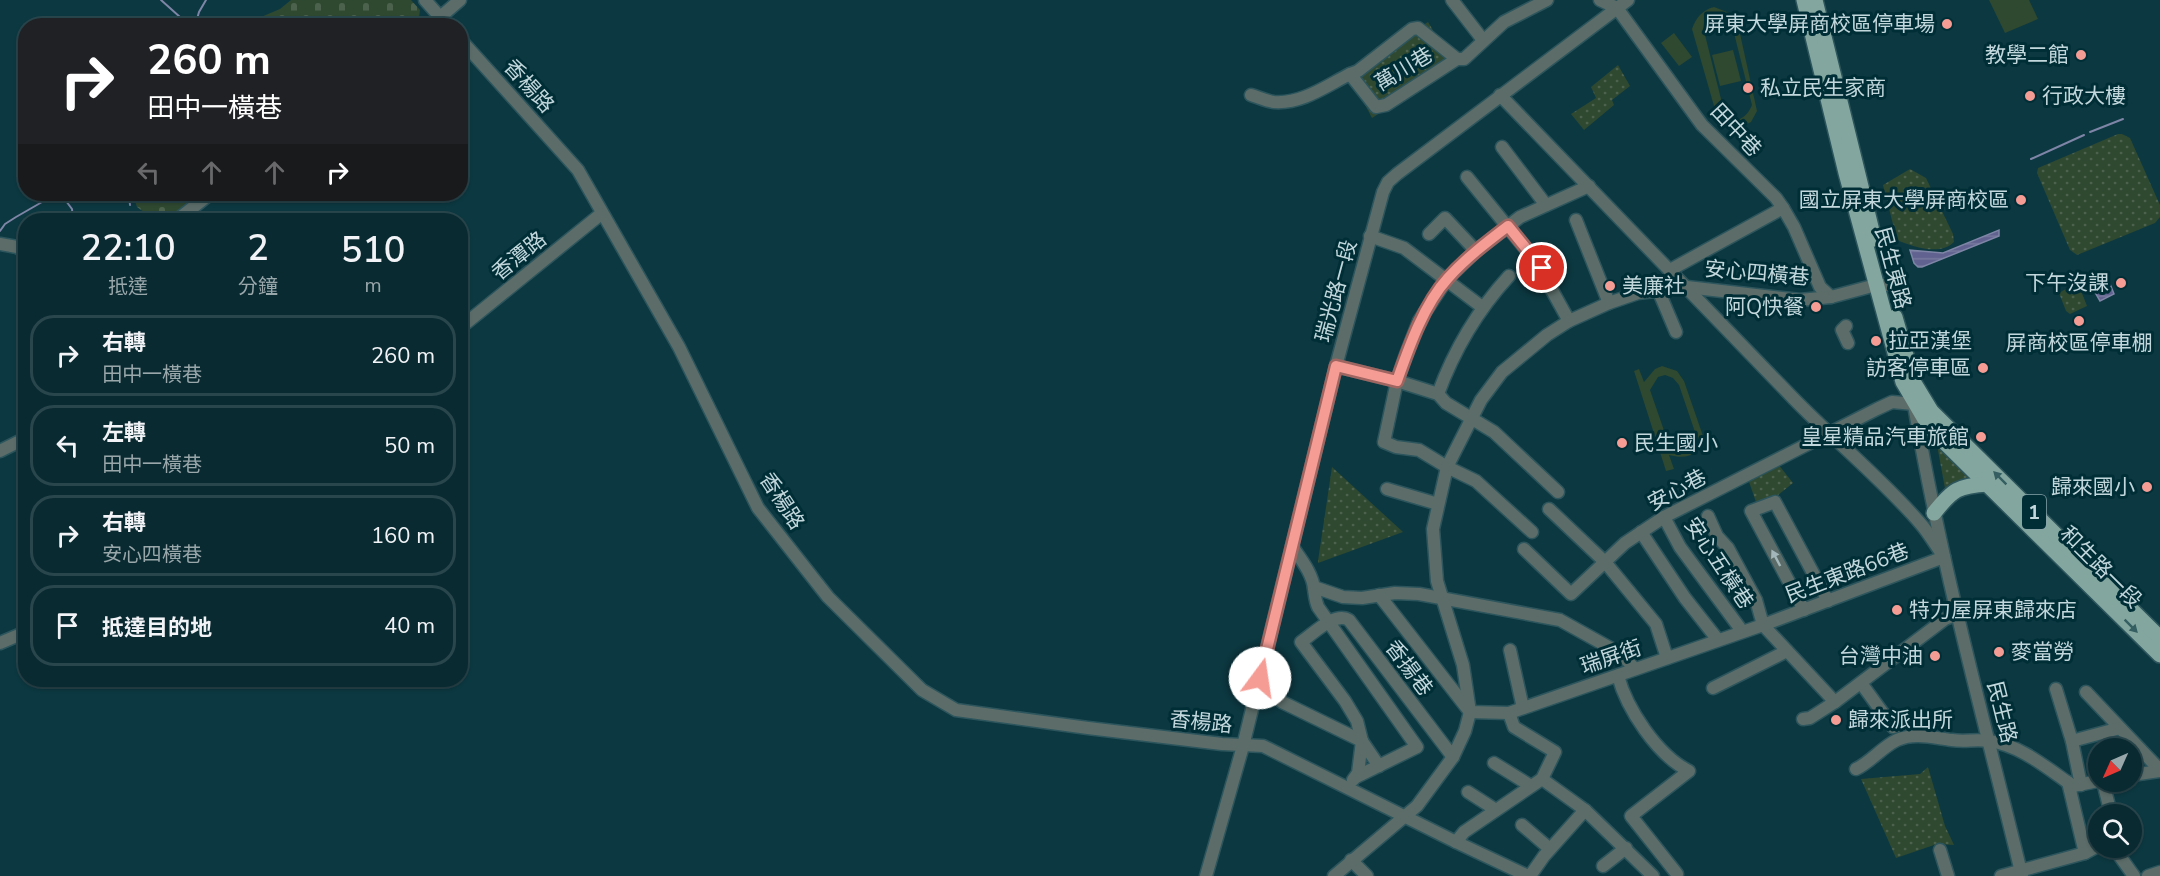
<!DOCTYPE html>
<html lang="zh-TW">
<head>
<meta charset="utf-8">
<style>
  :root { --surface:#092a31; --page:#17363d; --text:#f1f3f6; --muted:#99a7ab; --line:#29464d }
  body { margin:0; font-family:"Nunito Sans","Noto Sans TC",sans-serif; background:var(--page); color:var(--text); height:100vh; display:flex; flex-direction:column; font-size:22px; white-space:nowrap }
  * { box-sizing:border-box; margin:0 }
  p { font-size:20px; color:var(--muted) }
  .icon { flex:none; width:33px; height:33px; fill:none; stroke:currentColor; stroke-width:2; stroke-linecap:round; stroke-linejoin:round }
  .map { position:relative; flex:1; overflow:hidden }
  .details { position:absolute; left:18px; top:213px; width:450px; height:474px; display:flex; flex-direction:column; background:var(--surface); border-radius:24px; box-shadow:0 2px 4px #0004,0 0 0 2px var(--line) }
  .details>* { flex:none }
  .hud { position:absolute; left:18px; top:18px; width:450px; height:183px; border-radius:24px; box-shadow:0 2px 4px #0004,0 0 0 2px var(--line); background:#202124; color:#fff; overflow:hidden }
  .needle { width:39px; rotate:225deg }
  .buttons { position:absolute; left:2088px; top:738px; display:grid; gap:12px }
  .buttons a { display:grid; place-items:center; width:54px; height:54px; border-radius:50%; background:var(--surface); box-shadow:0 2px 4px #0004,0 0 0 2px var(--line); font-size:30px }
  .pin { position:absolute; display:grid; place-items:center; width:51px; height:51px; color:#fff; margin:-26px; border:3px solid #fff; border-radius:50%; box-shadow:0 2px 6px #0007 }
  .me { position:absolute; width:66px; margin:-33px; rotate:14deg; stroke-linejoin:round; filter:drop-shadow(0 0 4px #0008) }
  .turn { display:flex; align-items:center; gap:21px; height:126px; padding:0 30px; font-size:27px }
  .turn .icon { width:78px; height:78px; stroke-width:2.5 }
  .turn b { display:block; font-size:42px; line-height:51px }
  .lanes { display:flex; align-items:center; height:57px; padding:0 30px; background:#0003; justify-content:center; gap:30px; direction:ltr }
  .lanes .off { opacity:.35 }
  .eta { display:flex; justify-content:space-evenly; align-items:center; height:102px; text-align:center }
  .eta b { font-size:36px; font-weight:600; line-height:42px }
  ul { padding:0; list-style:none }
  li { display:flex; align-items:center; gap:18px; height:81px; margin:0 12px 9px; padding:0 18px; border:3px solid var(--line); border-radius:24px }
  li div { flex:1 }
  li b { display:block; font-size:22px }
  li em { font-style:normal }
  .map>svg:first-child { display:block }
  .grass { fill:url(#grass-dots) }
  .cemetery { fill:url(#cemetery-stones) }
  .pitch { fill:#2f4830; fill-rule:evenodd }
  .water { fill:url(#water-rules); stroke:#7e85a6; stroke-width:1.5 }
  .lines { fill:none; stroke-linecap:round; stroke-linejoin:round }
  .stream { stroke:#7e85a6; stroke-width:2 }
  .minor-casing { stroke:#2d555d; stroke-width:15 }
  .major-casing { stroke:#2d555d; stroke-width:18 }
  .minor { stroke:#5c6d69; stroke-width:12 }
  .major { stroke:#83a79f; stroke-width:15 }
  .oneway { fill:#345e61 }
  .oneway2 { fill:#a3b7ba }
  .route-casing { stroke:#9f6561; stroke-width:15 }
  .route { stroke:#f59c95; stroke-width:10 }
  .poi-dot { fill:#f59c95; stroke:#002e37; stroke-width:2 }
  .labels { text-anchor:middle; stroke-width:6; stroke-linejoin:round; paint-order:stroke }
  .shield { fill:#002e37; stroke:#88a4aa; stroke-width:1.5 }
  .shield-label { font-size:20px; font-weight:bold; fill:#c2d7dc }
  .poi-label { font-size:21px; fill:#c2d7dc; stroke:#002e37; text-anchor:end }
  .street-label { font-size:21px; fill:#c2d7dc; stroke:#002e37 }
</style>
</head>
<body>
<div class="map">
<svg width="2160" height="876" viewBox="0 0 2160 876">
  <defs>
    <pattern id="grass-dots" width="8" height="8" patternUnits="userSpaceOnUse" patternTransform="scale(1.5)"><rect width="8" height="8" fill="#2f4830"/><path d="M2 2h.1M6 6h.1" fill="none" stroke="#4c624d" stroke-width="1.8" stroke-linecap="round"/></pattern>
    <pattern id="cemetery-stones" width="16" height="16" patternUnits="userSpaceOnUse" patternTransform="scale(1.5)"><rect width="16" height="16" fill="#2f4830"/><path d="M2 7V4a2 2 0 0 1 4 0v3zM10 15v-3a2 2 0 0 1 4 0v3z" fill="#4c624d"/></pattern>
    <pattern id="water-rules" width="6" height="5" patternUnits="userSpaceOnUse" patternTransform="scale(1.5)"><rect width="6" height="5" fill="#61628f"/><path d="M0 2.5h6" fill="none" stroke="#76789e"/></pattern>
  </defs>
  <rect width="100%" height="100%" fill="#0c3841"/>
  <g class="grass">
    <polygon points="1428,22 1454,65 1372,118 1348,72"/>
    <polygon points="1618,65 1630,86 1612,100 1614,105 1584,130 1571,114 1596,98 1591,87"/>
    <polygon points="2118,134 2122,134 2130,138 2160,205 2160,217 2155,223 2077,255 2070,250 2037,173 2038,168"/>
    <path d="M1910,169l16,9 27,56 1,8c-14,14 -41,5 -57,-2l-14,-55z"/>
    <polygon points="2074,284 2079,286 2087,306 2070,314 2066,311 2059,293"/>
    <polygon points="1937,445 1971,478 1958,482 1946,494"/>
    <polygon points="1778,464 1793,483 1773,499 1753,506 1756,502 1748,479"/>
    <polygon points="1332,467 1403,532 1318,563 1318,561"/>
    <polygon points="1928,767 1945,826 1954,845 1937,844 1896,858 1861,779 1920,774"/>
  </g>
  <g class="cemetery">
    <polygon points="291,0 411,0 420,10 418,25 242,25 280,9"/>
    <polygon points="133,194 202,194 167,220 155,220 137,207"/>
  </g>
  <g class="pitch">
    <polygon points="1989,0 2029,0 2038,19 2005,33"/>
    <path d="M1714,7l18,7 5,6 20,91 -6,11 -16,8 -8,-3 -9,-7 -26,-91c4,-11 10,-19 22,-22zM1710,18l13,2 10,9 19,76c-4,9 -8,13 -17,16l-10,-6 -21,-84v-6z"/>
    <polygon points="1674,33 1692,57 1679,66 1661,43"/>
    <polygon points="1733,50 1741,81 1720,86 1712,55"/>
    <path d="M1662,366l15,5 7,10 19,55c-4,19 -15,24 -34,19l5,14 -8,2 -32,-100 5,-2 5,13 11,-13zM1665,375l8,3 6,7 16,47 -4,11 -10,6 -13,-7 -18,-52 8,-13z"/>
  </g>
  <g class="water">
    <polygon points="1999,230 1999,236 1922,267 1918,267 1914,263 1910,250 1943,253"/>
    <polygon points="2103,272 2106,274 2114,294 2100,301 2089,282 2091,277"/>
  </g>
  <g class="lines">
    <g class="stream">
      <polyline points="161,0 190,26"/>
      <polyline points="195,26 199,12 206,0"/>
      <polyline points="2090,132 2123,119"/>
      <polyline points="2031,159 2084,135"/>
      <polyline points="127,194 129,196 130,205"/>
      <polyline points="131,218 131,220"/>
      <polyline points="0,231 5,224 16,217 49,198 66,201 72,209 73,220"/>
    </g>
    <g class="minor-casing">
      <g id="minor">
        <polyline points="425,0 448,26"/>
        <polyline points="1452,0 1483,40"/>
        <polyline points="1600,0 1617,8 1702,125 1776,198 1783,208 1794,227 1820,287 1831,297"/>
        <polyline points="430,26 460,0"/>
        <polyline points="460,39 578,170 679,347 758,508 828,597 922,690 956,710 1088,728 1222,744 1263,746 1456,842 1528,876"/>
        <polyline points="1457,59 1418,28 1412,29 1358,71 1350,74 1376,107 1386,105 1457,59 1464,59 1504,22 1547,0"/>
        <path d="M1251,95c7,2 15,6 23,7 28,2 52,-16 76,-28"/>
        <path d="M1500,95l294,304c41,42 87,79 126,124 9,10 16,23 24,34"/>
        <polyline points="1502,147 1546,205"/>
        <polyline points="1467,177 1542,269 1548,283 1569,321"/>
        <polyline points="177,220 210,194"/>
        <polyline points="1576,220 1609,303"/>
        <polyline points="1429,234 1445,218 1476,251"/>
        <polyline points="1370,236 1404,248 1482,307"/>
        <polyline points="0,244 17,247 26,253"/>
        <polyline points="1670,270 1783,208"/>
        <polyline points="1659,292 1676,332"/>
        <polyline points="1846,326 1842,330 1848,343"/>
        <polyline points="460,328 601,214"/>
        <polyline points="1336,366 1397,381 1438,394 1446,403 1494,432 1558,492"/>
        <path d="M1438,394c16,-44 39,-83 71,-118"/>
        <path d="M1914,405c27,159 70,315 108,471"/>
        <polyline points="0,451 26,438"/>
        <polyline points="1387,489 1438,504"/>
        <polyline points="1549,509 1605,562 1656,624 1667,658"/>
        <polyline points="1708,516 1717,536 1728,548 1756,600 1763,625 1835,702"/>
        <polyline points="1664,517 1680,547 1742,631"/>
        <polyline points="1532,532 1476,481 1447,467 1419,450 1396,447 1384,442 1397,381 1405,357 1419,321 1447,279 1476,251 1520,217 1589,186"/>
        <polyline points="1641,532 1685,598 1718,640"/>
        <path d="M1292,546c8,12 21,28 22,43 1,6 1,11 4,18l99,140 -61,30"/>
        <polyline points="1524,549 1571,594 1625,543 1664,517 1877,409 1892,402 1914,404"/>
        <polyline points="1314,587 1343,597 1362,598 1395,593 1419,594 1560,620 1621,654 1635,669"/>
        <polyline points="1379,595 1470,712 1509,713 1763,625 1944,557"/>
        <polyline points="1804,610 1751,511 1775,502 1828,601"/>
        <polyline points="0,643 26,632"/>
        <polyline points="1510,650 1523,708"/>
        <path d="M1618,676c9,33 39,79 71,95l-58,45 46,58"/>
        <polyline points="1861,683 1893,727 1911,722"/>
        <polyline points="1713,688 1787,651"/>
        <polyline points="2056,689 2072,741 2081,785"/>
        <polyline points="2086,692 2160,770"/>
        <polyline points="1282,702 1362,741"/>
        <polyline points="1803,719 1810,718 1835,702 1945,619 1958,614"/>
        <polyline points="2072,741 2120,728"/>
        <polyline points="1494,763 1531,786"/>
        <path d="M1379,766l-17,-25 -5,-20 -12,-20 -44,-59c12,-8 34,-31 48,-22l104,137"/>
        <path d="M1856,769c15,-7 26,-22 41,-29 18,-8 37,-2 55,0 12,2 25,-1 37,1 32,4 59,28 84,45l25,-5"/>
        <polyline points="2132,775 2160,771"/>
        <polyline points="1542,779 1585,810 1653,876"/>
        <polyline points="1353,780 1358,773 1362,741"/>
        <polyline points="2068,782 2085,853"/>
        <polyline points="2103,782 2111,814"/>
        <polyline points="1468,792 1496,810"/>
        <polyline points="1522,825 1550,849"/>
        <polyline points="1456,842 1464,832 1542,779 1555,752 1514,727 1509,713"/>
        <polyline points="2114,848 2134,876"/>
        <polyline points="1940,850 1948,876"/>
        <polyline points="1351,860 1367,876"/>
        <polyline points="1603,866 1626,848"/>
        <polyline points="1206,876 1243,746 1336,366 1383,192 1388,182 1397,174 1628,0"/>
        <polyline points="1334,876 1417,806 1453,757 1465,731 1470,712 1463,665 1437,581 1433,529 1447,467 1481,400 1502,372 1547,335 1569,321 1609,303 1638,293 1687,287 1800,300 1831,297 1876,285 1886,285"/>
        <polyline points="1530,876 1544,856 1585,810"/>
        <polyline points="2001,876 2085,853 2098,846"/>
        <polyline points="2148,876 2160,872"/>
      </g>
    </g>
    <g class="major-casing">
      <g id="major">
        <polyline points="1804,0 1846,173 1903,382 1930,428 2160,655"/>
        <polyline points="1815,0 1874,239"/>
        <polyline points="1895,317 1914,383 1931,411 2160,638"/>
        <path d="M1934,513c19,-24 24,-27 54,-29"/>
      </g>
    </g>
    <use href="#minor" class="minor"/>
    <use href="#major" class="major"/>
  </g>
  <defs><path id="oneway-solid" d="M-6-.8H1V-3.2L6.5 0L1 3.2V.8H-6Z" transform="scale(1.5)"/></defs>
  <g class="oneway">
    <use href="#oneway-solid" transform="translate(2000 478) rotate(-135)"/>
    <use href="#oneway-solid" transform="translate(2131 626) rotate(45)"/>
  </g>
  <use class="oneway2" href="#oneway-solid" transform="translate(1776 558) rotate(-118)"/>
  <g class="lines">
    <g class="route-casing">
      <path id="route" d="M1260,678l76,-312 61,15c12,-34 27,-77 51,-103 18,-20 39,-36 60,-52l34,42"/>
    </g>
    <use href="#route" class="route"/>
  </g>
  <g class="poi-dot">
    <circle cx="1947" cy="24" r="6"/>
    <circle cx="2081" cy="55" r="6"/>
    <circle cx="1748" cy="88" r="6"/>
    <circle cx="2030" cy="96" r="6"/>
    <circle cx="2021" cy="200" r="6"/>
    <circle cx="2121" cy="283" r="6"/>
    <circle cx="1610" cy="286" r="6"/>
    <circle cx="1816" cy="307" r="6"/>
    <circle cx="2079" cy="321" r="6"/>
    <circle cx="1876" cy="341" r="6"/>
    <circle cx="1983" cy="368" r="6"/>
    <circle cx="1981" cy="437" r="6"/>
    <circle cx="1622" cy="443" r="6"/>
    <circle cx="2147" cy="487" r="6"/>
    <circle cx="1897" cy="610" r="6"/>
    <circle cx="1999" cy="652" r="6"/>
    <circle cx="1935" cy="656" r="6"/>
    <circle cx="1836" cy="720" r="6"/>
  </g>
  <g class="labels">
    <rect class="shield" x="2022" y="495" width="24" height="34" rx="4.5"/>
    <g class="shield-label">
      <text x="2034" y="519">1</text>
    </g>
    <g class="poi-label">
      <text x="1935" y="31">屏東大學屏商校區停車場</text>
      <text x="2069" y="62">教學二館</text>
      <text x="1760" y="95" text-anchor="start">私立民生家商</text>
      <text x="2042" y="103" text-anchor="start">行政大樓</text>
      <text x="2009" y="207">國立屏東大學屏商校區</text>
      <text x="2109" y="290">下午沒課</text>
      <text x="1622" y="293" text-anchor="start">美廉社</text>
      <text x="1804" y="314">阿Q快餐</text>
      <text x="1888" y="348" text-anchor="start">拉亞漢堡</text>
      <text x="2079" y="350" text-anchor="middle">屏商校區停車棚</text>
      <text x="1971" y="375">訪客停車區</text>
      <text x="1969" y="444">皇星精品汽車旅館</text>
      <text x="1634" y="450" text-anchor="start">民生國小</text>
      <text x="2135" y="494">歸來國小</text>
      <text x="1909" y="617" text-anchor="start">特力屋屏東歸來店</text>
      <text x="2011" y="659" text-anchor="start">麥當勞</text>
      <text x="1923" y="663">台灣中油</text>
      <text x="1848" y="727" text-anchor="start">歸來派出所</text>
    </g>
    <g class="street-label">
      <text transform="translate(1404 69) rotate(-31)" y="7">萬川巷</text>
      <text transform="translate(529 86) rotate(48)" y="7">香楊路</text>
      <text transform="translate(1736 130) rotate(47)" y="7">田中巷</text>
      <text transform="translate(519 256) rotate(-39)" y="7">香潭路</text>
      <text transform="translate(1893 268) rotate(75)" y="7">民生東路</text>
      <text transform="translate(1757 273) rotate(5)" y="7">安心四橫巷</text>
      <text transform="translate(1336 291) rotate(-75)" y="7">瑞光路一段</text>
      <text transform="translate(1677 490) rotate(-28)" y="7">安心巷</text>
      <text transform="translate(782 501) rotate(57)" y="7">香楊路</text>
      <text transform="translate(1719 563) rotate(56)" y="7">安心五橫巷</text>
      <text transform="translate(2101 567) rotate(45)" y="7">和生路一段</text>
      <text transform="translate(1847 573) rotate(-21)" y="7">民生東路66巷</text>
      <text transform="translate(1611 657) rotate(-19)" y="7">瑞屏街</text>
      <text transform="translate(1409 668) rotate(53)" y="7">香揚巷</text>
      <text transform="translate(2002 712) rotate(76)" y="7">民生路</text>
      <text transform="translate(1201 722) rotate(6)" y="7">香楊路</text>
    </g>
  </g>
</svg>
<div class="buttons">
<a><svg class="needle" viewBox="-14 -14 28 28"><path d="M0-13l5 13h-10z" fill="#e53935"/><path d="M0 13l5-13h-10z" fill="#99a7ab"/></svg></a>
<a><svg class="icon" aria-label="search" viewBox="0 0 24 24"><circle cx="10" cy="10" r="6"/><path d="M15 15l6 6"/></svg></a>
</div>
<div class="pin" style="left:1542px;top:268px;background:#d93025"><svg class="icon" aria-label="arrive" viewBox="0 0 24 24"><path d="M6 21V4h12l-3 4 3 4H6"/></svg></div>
<svg class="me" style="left:1260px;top:678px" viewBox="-20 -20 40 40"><circle r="19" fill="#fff"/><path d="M0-13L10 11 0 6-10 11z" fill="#f59c95"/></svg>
<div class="hud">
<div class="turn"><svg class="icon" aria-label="right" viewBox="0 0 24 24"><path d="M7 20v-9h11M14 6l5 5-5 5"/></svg><div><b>260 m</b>田中一橫巷</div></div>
<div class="lanes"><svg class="icon off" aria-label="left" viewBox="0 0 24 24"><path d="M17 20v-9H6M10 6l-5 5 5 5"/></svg><svg class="icon off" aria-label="ahead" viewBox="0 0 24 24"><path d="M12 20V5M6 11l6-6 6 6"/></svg><svg class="icon off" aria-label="ahead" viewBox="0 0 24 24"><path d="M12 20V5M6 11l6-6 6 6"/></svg><svg class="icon" aria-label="right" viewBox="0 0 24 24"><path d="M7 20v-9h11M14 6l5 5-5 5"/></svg></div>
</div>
<section class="details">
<div class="eta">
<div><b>22:10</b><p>抵達</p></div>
<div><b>2</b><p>分鐘</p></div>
<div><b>510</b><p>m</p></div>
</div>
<ul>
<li><svg class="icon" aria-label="right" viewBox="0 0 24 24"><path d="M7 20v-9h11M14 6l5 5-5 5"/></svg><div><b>右轉</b><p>田中一橫巷</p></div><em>260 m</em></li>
<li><svg class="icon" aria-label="left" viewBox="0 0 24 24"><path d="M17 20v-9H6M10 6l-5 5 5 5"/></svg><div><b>左轉</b><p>田中一橫巷</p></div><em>50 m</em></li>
<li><svg class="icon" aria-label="right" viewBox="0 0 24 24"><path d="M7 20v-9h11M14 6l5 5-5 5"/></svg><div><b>右轉</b><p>安心四橫巷</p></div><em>160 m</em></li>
<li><svg class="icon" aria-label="arrive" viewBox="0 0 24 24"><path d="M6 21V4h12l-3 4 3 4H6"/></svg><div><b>抵達目的地</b></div><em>40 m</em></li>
</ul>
</section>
</div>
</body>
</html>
